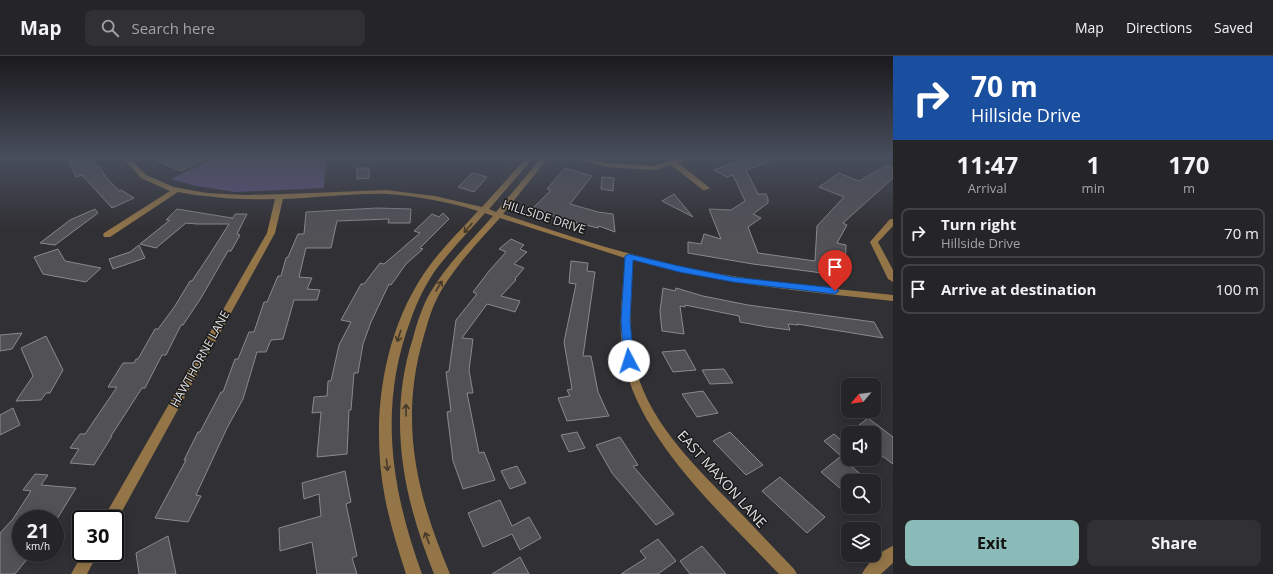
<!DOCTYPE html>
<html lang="en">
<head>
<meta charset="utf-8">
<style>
  :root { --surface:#252427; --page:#313033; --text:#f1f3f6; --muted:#a3a4a7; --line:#424144; --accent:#8bbbb9 }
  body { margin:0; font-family:"Open Sans",sans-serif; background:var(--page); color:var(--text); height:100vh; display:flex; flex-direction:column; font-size:15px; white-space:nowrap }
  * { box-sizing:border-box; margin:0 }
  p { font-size:13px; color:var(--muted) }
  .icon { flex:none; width:22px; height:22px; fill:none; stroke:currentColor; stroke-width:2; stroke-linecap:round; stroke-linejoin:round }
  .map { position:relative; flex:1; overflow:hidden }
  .sheet { display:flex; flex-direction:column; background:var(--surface); width:380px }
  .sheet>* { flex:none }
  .guide { background:#1a4fa0; color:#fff; overflow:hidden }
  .needle { width:26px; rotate:241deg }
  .tools { position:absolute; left:841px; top:322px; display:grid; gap:8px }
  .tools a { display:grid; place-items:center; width:40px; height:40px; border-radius:8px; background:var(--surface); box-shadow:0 2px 10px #0003,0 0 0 1px var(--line); font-size:20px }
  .speed { position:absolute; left:12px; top:454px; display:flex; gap:8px; font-size:20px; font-weight:700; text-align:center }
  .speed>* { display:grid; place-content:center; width:52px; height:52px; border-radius:50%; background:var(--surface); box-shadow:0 2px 10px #0003,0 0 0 1px var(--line); line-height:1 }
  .speed small { font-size:10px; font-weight:400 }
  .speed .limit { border:2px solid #111; border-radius:6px; background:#fff; color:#111 }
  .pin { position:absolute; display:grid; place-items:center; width:34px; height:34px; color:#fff; margin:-41px -17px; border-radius:50% 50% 50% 0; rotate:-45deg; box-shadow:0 0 4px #0007 }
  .pin .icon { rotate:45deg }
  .me { position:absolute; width:44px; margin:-22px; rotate:355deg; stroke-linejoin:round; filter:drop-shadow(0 0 3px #0008) }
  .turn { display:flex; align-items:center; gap:14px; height:84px; padding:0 12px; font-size:18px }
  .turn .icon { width:52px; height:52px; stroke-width:2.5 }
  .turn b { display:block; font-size:28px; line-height:34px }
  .eta { display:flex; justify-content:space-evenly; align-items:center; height:68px; text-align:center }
  .eta b { font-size:24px; font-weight:700; line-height:28px }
  .primary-button { display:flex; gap:8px; margin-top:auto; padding:8px 12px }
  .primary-button a { flex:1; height:46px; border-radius:8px; background:var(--accent); color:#111; font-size:16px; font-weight:700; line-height:46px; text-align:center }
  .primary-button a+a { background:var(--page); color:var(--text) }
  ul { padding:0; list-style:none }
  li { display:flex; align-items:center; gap:12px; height:50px; margin:0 8px 6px; padding:0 4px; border:2px solid var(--line); border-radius:8px }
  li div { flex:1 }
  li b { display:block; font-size:15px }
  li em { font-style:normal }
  header { display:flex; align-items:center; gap:24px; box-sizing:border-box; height:56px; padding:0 20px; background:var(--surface); border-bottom:1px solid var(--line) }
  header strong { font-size:19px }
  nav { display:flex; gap:22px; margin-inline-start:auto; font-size:14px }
  .search { width:280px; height:36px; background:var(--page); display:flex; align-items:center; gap:10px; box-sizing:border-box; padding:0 14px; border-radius:8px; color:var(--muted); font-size:15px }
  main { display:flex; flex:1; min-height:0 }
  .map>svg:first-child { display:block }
  .green { fill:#5b507e }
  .building { fill:#525156; stroke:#89898e }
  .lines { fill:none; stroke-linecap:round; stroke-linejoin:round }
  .minor { fill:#937548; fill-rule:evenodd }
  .oneway { stroke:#44392a }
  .route { fill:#1a73e8; stroke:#114b97 }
  .labels { text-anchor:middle; stroke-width:3; stroke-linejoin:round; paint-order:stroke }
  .street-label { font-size:12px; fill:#e0e0e2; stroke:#19191a }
  .near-street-label { font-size:14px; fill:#e0e0e2; stroke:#19191a }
</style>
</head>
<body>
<header>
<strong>Map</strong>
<div class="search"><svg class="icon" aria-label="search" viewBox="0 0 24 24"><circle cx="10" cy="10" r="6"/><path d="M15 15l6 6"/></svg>Search here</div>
<nav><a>Map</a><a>Directions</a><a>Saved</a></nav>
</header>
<main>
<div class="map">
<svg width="893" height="518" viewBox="0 0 893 518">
  <rect width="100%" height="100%" fill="#313034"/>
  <polygon class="green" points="217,101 326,101 324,132 236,136 196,130 171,123"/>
  <g class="building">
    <polygon points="89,101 93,101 96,110 99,110 105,120 119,135 121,134 134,142 112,152 82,119 76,121 69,106"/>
    <polygon points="148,101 208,101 181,115"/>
    <polygon points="749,101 778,102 746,114 758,138 766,138 768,143 768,147 753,158 761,162 748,171 758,197 815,205 817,170 844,141 819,131 839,117 859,125 887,109 893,111 893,122 843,167 847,169 837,187 846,189 845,220 753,208 688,197 688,186 701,188 704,178 721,183 709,153 731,154 745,145 733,119 727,121 714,114"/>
    <polygon points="357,112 369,112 369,122 357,123"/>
    <polygon points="565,112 592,120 570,148 598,156 613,158 615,176 599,170 598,172 561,163 533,152 551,134 547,133"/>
    <polygon points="472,117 487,121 474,136 458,131"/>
    <polygon points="602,121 614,122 613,135 601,133"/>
    <polygon points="674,138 693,161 662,145"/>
    <polygon points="377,152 411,153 410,167 388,167 389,163 337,165 331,192 306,192 299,221 312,222 307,233 320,234 317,244 294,244 283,283 271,284 266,296 257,296 243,343 227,372 196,439 201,440 188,466 155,462 186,404 184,404 198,376 200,376 221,336 223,336 235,303 238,303 249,276 254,276 264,246 267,246 278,220 281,220 286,202 288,201 298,178 304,178 306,156"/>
    <polygon points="95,153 98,157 55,189 40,187 70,164"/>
    <polygon points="177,153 232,162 232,163 235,158 247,158 237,178 240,179 231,195 228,195 201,242 183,269 181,269 166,299 162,299 145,332 142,332 111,380 112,380 94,409 70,407 79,393 70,392 80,378 85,378 117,331 108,331 123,307 134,307 136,303 138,303 155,273 158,273 175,250 190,225 192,225 210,198 229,168 197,168 186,167 156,192 140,188 170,164 166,164"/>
    <polygon points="443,157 449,163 420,192 423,193 406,208 391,229 389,228 371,266 363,288 358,317 354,317 351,354 349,354 347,398 317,401 321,356 312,357 314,341 327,340 328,325 331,325 339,289 351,266 341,264 361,228 364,228 380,207 384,208 420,177 414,175 432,158 439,161"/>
    <polygon points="511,183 524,189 520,193 527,196 514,208 524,212 515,223 516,224 501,240 520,245 515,256 487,248 462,282 473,283 469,314 473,337 467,337 479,397 484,396 495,424 463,433 453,405 447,356 451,355 446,316 449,315 456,264 477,238 473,236 489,215 506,196 499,193"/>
    <polygon points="139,189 145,202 113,213 109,203 130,196"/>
    <polygon points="58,193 65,205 101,212 86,226 43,218 34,201"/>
    <polygon points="571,205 588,207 587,215 595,216 583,300 591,300 598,336 609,360 567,365 558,342 570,340 567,334 572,333 564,286 576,228 569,227"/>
    <polygon points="663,232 675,235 676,232 703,240 748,249 874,266 883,282 797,268 798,269 788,268 790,274 767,271 740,266 739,260 685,249 685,251 680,250 684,278 662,275 660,255"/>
    <polygon points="22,277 12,293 0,295 0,279"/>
    <polygon points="46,280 63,314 50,337 46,337 41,344 16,345 33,320 21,292"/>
    <polygon points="685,294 696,314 673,316 662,296"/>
    <polygon points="724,313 733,327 710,328 702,314"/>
    <polygon points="703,335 718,357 697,361 682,338"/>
    <polygon points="13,352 20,369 0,379 0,359"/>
    <polygon points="868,362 893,381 893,408 874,394 874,377 849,377"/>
    <polygon points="577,376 585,392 569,396 561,379"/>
    <polygon points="730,376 763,409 746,419 713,385"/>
    <polygon points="834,378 841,384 848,378 848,395 841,400 824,385"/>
    <polygon points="620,381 638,409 633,410 674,458 656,469 612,417 596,389"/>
    <polygon points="840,401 869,425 848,425 848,439 821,416"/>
    <polygon points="517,410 526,427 510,433 501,415"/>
    <polygon points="345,415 351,446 346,448 357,500 352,502 357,518 317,518 312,486 280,495 279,472 321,460 319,438 304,443 302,427"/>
    <polygon points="35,418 48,419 41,429 76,432 57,463 21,463 21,497 32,497 15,518 0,518 0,477 13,463 31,435 23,434"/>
    <polygon points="780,421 825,461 807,477 762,435"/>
    <polygon points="500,444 512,470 529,461 541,482 520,494 512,478 483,491 468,457"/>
    <polygon points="168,480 176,518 139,518 136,497"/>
    <polygon points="658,483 676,505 658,518 621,518 646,502 640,495"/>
    <polygon points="702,490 726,518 690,518 680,505"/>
    <polygon points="520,501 529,518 492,518"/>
  </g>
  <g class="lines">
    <g class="minor">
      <path d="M122,101h7l17,18 28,12 33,6 38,2 40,-1 101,-4 49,6 47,11 45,-50h7l-45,52 7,3 46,-55h7l-46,57c66,22 132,44 201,57 62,12 126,17 189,24v6c-88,-9 -174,-17 -260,-41 -1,33 -5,68 1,100 11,58 58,103 97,143 21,22 42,44 63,66l3,5h-18c-54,-57 -140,-134 -155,-213 -7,-33 -1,-69 1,-103l-125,-40c-21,23 -43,46 -59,73 -9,15 -13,31 -18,48 -24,84 -6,157 27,235h-16c-31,-77 -47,-155 -21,-236 4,-15 9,-31 17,-45 17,-29 41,-52 63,-77l-8,-3c-16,18 -33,36 -48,55 -11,15 -20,34 -26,51 -33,87 -20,170 11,255h-16c-8,-25 -16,-50 -21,-76 -15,-78 -3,-168 45,-233 14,-19 32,-36 48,-54 -29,-9 -60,-15 -90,-17 -35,-1 -70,4 -105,5l-8,34 -160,291v-5h-12l164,-286 8,-34c-33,1 -64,-1 -97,-7l-68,45h-6l-1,-2 1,-2 66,-42 -29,-13z"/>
      <polygon points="572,101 583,101 606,107 654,110 684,101 695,101 678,107 710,132 706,134 703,134 671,109 654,114 606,111"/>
      <polygon points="890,163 893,163 893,170 878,186 893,214 893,226 888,223 870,186"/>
      <path d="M893,490v17l-12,11h-19c5,-11 20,-24 31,-28z"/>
      <polygon points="83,497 98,497 87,518 71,518"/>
    </g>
  </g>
  <defs><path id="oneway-shaft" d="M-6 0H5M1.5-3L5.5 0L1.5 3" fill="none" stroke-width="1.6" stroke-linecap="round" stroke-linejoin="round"/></defs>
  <g class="oneway">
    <use href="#oneway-shaft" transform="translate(468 172) rotate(131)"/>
    <use href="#oneway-shaft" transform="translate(439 230) rotate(-58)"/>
    <use href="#oneway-shaft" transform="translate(399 280) rotate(107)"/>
    <use href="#oneway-shaft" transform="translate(406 354) rotate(-90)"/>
    <use href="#oneway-shaft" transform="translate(387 409) rotate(84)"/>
    <use href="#oneway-shaft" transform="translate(427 482) rotate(-110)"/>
  </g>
  <linearGradient id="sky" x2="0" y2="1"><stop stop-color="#1b1a1d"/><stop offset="0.58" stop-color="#484e5c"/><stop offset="1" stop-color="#484e5c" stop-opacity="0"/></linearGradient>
  <rect width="893" height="174" fill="url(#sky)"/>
  <polygon class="route" points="629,198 679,210 733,221 835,232 839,235 835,238 733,226 679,216 633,204 630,265 634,305 633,308 626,308 624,305 621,265 625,200"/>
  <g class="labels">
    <g class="street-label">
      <text transform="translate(544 161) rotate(18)" y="4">HILLSIDE DRIVE</text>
      <text transform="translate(200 303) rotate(-61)" y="4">HAWTHORNE LANE</text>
    </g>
    <g class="near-street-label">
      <text transform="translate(722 423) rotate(48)" y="5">EAST MAXON LANE</text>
    </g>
  </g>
</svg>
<div class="tools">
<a><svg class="needle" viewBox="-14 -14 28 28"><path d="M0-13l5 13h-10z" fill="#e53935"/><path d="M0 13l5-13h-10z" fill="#a3a4a7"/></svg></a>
<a><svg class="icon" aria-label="sound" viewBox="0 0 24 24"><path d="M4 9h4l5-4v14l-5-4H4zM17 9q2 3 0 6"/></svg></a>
<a><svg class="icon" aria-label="search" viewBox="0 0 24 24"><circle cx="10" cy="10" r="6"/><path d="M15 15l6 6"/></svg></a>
<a><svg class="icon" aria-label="layers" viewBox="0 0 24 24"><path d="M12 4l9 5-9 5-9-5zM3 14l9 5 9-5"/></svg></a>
</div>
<div class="speed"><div>21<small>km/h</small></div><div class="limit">30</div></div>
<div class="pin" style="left:835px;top:235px;background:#d93025"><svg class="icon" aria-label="arrive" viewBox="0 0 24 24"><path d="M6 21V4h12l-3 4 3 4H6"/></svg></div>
<svg class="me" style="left:629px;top:305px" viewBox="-20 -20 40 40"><circle r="19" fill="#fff"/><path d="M0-13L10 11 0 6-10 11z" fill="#1a73e8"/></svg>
</div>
<section class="sheet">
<div class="guide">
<div class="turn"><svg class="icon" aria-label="right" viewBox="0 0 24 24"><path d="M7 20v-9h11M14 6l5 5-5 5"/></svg><div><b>70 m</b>Hillside Drive</div></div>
</div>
<div class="eta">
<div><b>11:47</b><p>Arrival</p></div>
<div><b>1</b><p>min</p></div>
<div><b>170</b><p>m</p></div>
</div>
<ul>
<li><svg class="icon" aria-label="right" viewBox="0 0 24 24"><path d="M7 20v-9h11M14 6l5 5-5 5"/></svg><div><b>Turn right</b><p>Hillside Drive</p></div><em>70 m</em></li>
<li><svg class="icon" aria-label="arrive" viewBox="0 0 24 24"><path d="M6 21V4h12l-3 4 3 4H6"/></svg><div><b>Arrive at destination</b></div><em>100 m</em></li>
</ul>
<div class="primary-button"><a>Exit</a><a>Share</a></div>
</section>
</main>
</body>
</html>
